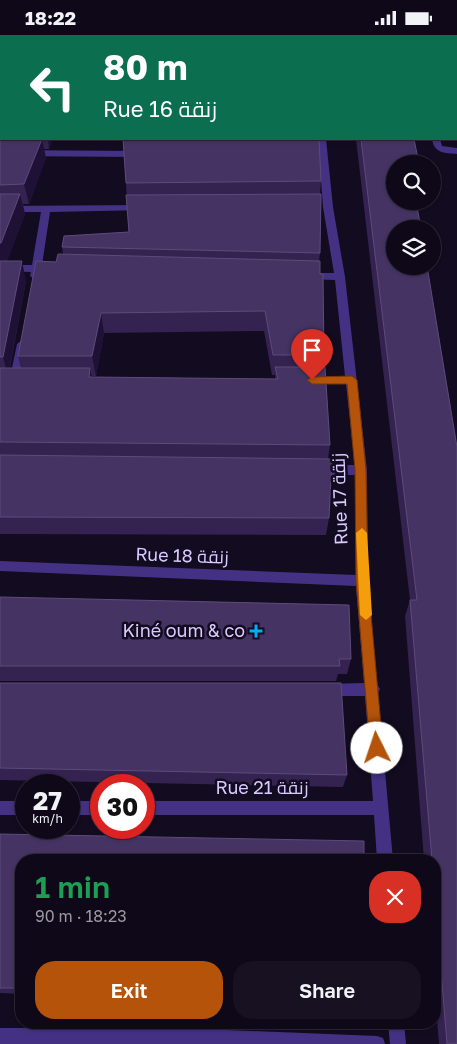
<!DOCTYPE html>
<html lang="en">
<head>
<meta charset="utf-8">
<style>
  :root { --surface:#0e0818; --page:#171121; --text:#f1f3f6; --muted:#9b9aa2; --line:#2e2937; --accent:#b45309 }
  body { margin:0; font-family:"Golos Text",Cairo,sans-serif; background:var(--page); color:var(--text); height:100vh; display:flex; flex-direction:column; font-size:19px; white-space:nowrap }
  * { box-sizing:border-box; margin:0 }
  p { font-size:16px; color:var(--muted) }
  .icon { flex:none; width:28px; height:28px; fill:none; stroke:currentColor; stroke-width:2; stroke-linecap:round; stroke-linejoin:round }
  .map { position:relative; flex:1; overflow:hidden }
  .side { position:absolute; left:15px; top:819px; width:426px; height:175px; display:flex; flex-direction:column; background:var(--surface); border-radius:20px; box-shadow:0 1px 4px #0004,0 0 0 1px var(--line) }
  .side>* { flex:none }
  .guide { position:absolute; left:0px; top:0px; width:458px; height:105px; box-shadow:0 1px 4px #0004,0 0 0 1px var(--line); background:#0b6e4f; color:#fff; overflow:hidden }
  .buttons { position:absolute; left:386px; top:120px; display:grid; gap:10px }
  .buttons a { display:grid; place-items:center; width:55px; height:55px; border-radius:50%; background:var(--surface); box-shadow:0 1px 4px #0004,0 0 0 1px var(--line); font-size:25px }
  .speed { position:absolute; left:15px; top:739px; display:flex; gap:10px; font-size:25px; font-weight:700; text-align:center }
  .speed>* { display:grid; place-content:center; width:65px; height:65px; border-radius:50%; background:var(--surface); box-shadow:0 1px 4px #0004,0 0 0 1px var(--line); line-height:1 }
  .speed small { font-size:12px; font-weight:400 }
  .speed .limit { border:8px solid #d22; background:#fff; color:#111 }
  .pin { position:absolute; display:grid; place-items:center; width:42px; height:42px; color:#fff; margin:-51px -21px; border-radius:50% 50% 50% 0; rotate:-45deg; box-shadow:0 0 5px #0007 }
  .pin .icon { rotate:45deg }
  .me { position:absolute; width:55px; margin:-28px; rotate:356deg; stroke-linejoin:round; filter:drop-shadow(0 0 4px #0008) }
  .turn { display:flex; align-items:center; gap:18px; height:105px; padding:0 20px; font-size:22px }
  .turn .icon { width:65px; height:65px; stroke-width:2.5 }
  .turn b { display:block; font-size:35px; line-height:42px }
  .round { display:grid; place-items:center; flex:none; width:52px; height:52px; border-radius:20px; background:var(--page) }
  .head { display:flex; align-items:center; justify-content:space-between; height:85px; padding:0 20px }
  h1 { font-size:30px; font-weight:600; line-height:38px; color:#1e9e55 }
  .button { display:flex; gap:10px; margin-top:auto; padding:10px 20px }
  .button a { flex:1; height:58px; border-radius:20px; background:var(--accent); color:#fff; font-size:20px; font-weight:600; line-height:58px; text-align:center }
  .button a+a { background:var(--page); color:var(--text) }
  .status { display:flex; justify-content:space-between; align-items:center; height:35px; padding:0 25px; background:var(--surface); direction:ltr }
  .status svg { height:14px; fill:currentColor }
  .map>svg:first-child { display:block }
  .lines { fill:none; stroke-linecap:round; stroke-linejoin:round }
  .minor { fill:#443184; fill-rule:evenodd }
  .wall { fill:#342250; fill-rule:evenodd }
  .shaded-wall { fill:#1f1135 }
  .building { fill:#453463; stroke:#5d4b7b }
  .route { fill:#b45309; stroke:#753606 }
  .slow { fill:#f59e0b }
  .poi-dot { fill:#00aef5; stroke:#130b20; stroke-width:2 }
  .labels { text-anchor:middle; stroke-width:5; stroke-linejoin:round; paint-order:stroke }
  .street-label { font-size:18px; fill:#dacaff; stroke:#130b20 }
  .poi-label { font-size:18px; fill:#dacaff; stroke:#130b20; text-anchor:end }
</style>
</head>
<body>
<div class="status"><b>18:22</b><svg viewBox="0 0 49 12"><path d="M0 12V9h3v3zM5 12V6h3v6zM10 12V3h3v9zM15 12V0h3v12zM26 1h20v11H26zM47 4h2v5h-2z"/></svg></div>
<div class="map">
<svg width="457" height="1009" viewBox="0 0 457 1009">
  <rect width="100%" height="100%" fill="#130b20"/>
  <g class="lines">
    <g class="minor">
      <polygon points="413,0 421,0 422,1 414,1"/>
      <polygon points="318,104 326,104 333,172 345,242 367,435 368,546 377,649 380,654 378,658 393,825 377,825 374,780 144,780 144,766 373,766 365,661 325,661 320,660 318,655 320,650 325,649 364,648 356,551 0,536 0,526 356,540 355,440 315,440 309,435 315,430 355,430 346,349 309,349 303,345 309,341 345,341 335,245 307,244 302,241 307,238 334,238 323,172"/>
      <path d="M432,104h8l2,7 15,2v6c-13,-1 -23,-1 -25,-15z"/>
      <polygon points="0,115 140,116 145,119 140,122 0,121"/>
      <polygon points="143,170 148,173 146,175 50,177 42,230 54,232 54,236 41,237 39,243 35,244 30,241 31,237 0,236 0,230 32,230 41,177 0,177 0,171"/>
      <polygon points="22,305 27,309 21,347 15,351 9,347 17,309"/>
      <rect x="0" y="766" width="26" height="14"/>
      <rect x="69" y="766" width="32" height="14"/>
      <polygon points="388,988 404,988 406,1009 390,1009"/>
      <polygon points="0,993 177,993 377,1001 383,1003 385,1009 0,1009"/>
    </g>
  </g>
  <g class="wall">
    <path d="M0,0h394l1,1h-394v103h52l-4,10h-5l2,9 -17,46h-6l2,10 -18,47 19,20 -16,87h11l-3,-12 38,-94 7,-8 -1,-7 67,-15 -6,-93h195l3,42 -1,13v59l-1,8 5,94 -1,12 7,78 -2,14 1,59 -3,17 -326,-1zM264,296l8,44h3v4l-183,-2v-1h4l8,-43z"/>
    <polygon points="356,104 414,104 395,166 421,166 420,173 417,173 457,1009 439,1009 435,961 435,825 424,825 405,581 410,565"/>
    <polygon points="0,562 351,624 347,639 338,639 336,646 0,646"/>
    <polygon points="0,648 347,740 343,752 0,745"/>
    <polygon points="0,799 21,825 21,959 0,958"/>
  </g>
  <g class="shaded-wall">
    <polygon points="42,104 46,123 29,169 24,149"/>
    <polygon points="48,104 53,104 49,114"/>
    <polygon points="20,159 25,179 0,245 0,208"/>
    <polygon points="22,226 26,246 8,341 3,322"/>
    <polygon points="101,278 104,298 96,341 92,321"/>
    <polygon points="90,333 94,352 89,342"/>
  </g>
  <g class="building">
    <polygon points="0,0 64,0 64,1 1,1 1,93 0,93"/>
    <polygon points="120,0 394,0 395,1 119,1"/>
    <polygon points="0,103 1,103 1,104 42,104 24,149 0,150"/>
    <polygon points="123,104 319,105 321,146 126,148"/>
    <polygon points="361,104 414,104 419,129 395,129 395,166 416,166 421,194 395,194 395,231 427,231 457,412 457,1009 447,1009 435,861 435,825 432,825 410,565 417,565"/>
    <polygon points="0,159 20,159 1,208 0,208"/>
    <polygon points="321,159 320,218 62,212 64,201 129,197 126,160"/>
    <polygon points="58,219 320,226 320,239 323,239 324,320 273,320 265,276 101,278 92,321 18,321 36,226 56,227"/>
    <polygon points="0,226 22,226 3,322 0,322"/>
    <polygon points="275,332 325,332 330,410 0,407 0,333 90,333 89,342 278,344"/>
    <polygon points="0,420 332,424 329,483 0,482"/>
    <polygon points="0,562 349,570 351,624 339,624 340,631 0,631"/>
    <polygon points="0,648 341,648 347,740 0,733"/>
    <polygon points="0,799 364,806 364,825 21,825 21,953 0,953"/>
  </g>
  <polygon class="route" points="352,341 357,345 366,435 368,546 383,713 381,718 377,720 372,718 370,713 356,546 355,435 347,349 312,349 307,345 312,342"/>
  <polygon class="slow" points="362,493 367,498 372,580 366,585 360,580 356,498"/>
  <path class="poi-dot" d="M253.5 588.5h5v5h5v5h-5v5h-5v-5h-5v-5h5z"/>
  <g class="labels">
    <g class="street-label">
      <text transform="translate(340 464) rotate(-92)" y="6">Rue 17 زنقة</text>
      <text transform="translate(182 521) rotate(2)" y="6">Rue 18 زنقة</text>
      <text x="262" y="759">Rue 21 زنقة</text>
    </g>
    <g class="poi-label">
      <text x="245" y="602">Kiné oum &amp; co</text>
    </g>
  </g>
</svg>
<div class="buttons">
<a><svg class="icon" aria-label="search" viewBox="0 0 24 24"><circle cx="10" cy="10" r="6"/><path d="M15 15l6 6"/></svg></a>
<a><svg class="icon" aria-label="layers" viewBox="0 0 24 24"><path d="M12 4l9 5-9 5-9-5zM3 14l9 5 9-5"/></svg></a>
</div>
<div class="speed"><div>27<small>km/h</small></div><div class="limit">30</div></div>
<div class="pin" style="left:312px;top:345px;background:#d93025"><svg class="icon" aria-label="arrive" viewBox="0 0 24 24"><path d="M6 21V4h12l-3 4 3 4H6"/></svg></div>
<svg class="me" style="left:377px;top:713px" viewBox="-20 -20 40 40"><circle r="19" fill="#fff"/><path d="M0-13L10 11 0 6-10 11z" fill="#b45309"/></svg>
<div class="guide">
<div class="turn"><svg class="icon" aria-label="left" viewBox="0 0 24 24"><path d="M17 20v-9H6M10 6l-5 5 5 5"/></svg><div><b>80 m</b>Rue 16 زنقة</div></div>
</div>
<section class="side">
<div class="head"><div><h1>1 min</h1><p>90 m · 18:23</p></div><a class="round" style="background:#d93025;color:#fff"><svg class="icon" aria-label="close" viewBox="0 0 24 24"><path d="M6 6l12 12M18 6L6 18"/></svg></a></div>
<div class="button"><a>Exit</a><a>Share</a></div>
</section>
</div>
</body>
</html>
